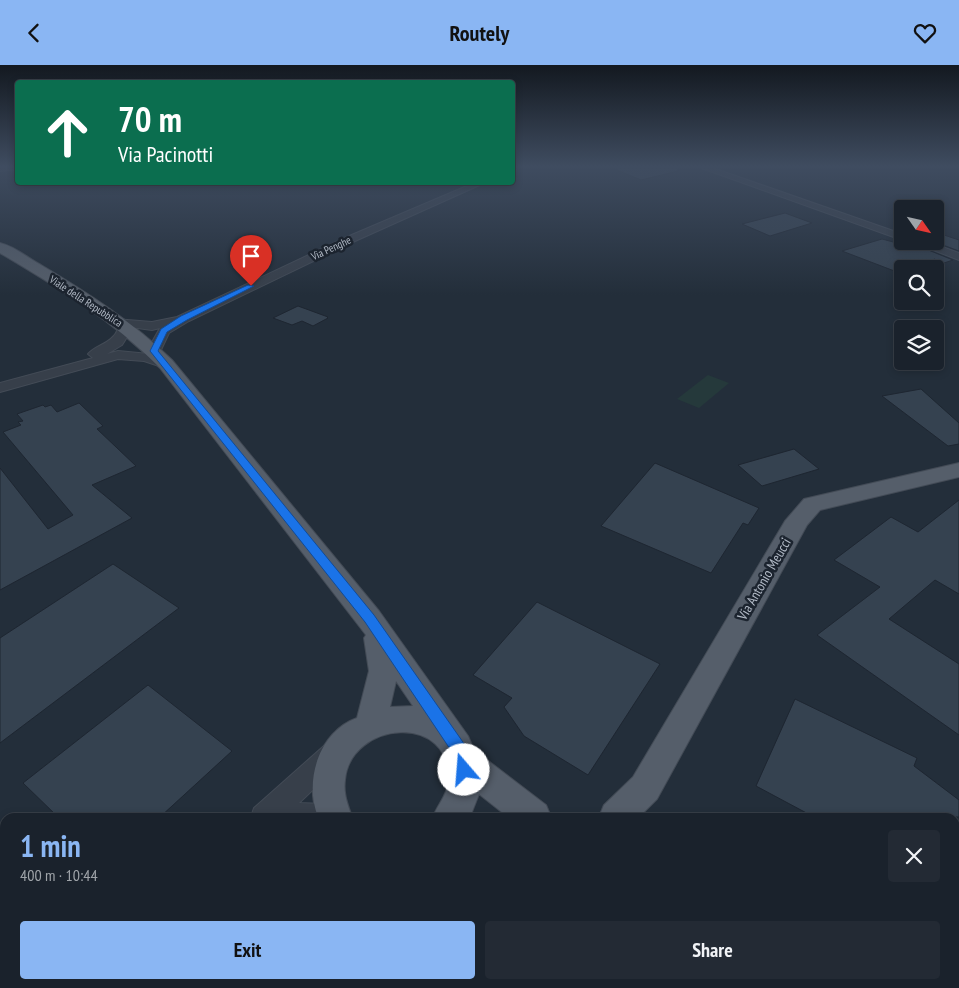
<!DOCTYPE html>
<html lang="en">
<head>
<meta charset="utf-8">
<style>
  :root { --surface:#1a222c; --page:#232a34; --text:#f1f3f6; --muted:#9fa4a9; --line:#383f48; --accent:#8ab6f3 }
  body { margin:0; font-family:"PT Sans Narrow",sans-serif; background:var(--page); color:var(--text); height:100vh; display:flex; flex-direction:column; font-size:19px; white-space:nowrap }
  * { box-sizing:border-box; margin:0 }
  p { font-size:16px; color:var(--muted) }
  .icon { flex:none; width:28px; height:28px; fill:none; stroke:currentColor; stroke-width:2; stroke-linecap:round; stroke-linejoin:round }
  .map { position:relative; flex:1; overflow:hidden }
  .drawer { position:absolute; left:0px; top:748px; width:960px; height:176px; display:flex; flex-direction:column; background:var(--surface); border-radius:15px 15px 0 0; box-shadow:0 2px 8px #0003,0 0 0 1px var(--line) }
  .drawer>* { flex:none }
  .top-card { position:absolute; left:15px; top:15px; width:500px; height:105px; border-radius:5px; box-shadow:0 2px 8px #0003,0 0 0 1px var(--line); background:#0b6e4f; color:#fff; overflow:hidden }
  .needle { width:32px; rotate:124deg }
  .buttons { position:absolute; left:894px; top:135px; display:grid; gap:10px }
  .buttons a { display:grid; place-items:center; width:50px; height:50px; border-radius:5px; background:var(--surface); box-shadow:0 2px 8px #0003,0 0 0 1px var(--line); font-size:25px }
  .pin { position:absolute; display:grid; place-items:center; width:42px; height:42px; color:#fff; margin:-51px -21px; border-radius:50% 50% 50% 0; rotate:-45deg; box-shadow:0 0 5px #0007 }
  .pin .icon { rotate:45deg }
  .me { position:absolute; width:55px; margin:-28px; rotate:342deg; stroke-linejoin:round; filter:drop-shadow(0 0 4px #0008) }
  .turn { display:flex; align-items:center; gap:18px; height:105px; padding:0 20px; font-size:22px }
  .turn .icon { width:65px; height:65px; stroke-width:2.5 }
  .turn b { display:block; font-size:35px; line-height:42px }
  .round { display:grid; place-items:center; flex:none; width:52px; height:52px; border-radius:5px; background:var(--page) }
  .headline { display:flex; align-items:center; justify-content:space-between; height:85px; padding:0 20px }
  h1 { font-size:30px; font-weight:800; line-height:38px; color:var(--accent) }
  .button { display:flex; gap:10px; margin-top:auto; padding:10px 20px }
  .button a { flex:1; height:58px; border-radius:5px; background:var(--accent); color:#111; font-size:20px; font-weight:800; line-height:58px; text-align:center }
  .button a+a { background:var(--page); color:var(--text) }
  header { display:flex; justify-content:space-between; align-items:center; height:65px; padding:0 20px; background:var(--accent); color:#111; font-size:22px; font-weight:800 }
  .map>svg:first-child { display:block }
  .green { fill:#25393b }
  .building { fill:#354250; stroke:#1e2631 }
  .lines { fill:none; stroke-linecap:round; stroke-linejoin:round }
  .minor-casing { stroke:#434b56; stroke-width:2 }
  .major-casing { stroke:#434b56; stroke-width:2 }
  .minor { fill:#373f4a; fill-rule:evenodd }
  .major { fill:#555e6a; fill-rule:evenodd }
  .route { fill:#1a73e8; stroke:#114b97 }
  .labels { text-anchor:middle; stroke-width:5; stroke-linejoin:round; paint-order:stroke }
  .far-street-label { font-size:11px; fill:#b2bac6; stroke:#1c242f }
  .street-label { font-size:14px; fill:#b2bac6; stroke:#1c242f }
</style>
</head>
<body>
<header><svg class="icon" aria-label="back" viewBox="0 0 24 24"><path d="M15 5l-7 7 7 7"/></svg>Routely<svg class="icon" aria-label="heart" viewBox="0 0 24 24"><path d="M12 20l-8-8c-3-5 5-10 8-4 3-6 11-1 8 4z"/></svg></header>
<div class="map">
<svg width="959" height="923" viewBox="0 0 959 923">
  <rect width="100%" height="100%" fill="#232e3a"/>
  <polygon class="green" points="708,310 729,318 699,343 677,334"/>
  <g class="building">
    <polygon points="607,101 678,101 678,106 641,115"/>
    <polygon points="785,148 812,158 770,171 742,159"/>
    <polygon points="935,167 959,175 959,186 932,176 935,176"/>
    <polygon points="882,174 912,182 916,180 953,195 935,201 935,194 902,204 897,207 842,186"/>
    <polygon points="298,241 328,252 327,253 328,253 313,261 302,256 292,260 273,253"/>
    <polygon points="921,324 959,358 959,379 948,381 882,331"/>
    <polygon points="79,338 103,361 97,364 136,401 92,420 132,453 0,525 0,403 48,464 73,450 3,367 21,360 18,357 23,356 17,349 43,340 45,342 51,340 57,347"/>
    <polygon points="794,384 819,404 762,421 738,400"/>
    <polygon points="655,398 759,443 748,460 743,458 711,508 601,461"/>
    <polygon points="959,435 959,529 935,515 889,554 959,599 959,670 817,570 880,522 834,495 891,452 918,467"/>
    <polygon points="113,499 179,543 0,678 0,573"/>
    <polygon points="537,537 660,599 588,710 524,671 504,642 512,633 473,610"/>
    <polygon points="148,620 232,686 160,752 58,752 23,718"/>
    <polygon points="795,634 917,693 914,701 959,735 959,752 814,752 756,721"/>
  </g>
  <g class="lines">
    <g class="minor-casing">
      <g id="minor">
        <polygon points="0,101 18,101 18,104 0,106"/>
        <polygon points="512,101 523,101 512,106"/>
        <polygon points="696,101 707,101 902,169 902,175"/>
        <path d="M474,118h10l-129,58 -166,80 -20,12 -10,21 -6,1 17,6 2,3 -2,3 -5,1 -21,-7 -26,-2 -118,33v-9l93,-25 -5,-4c9,-10 24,-10 30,-25l-4,-7 1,-3 37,3 25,-5 170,-80zM130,262l22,3 8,-2 -13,23 2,3 -31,-3 -11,3 15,-9 10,-16z"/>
        <polygon points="910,176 926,176 959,188 959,195"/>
        <polygon points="334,677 343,680 347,688 343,696 299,738 325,739 335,743 338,752 251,752 254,743 325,680"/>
        <polygon points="90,919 124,919 122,923 88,923"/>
        <polygon points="568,919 600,919 602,923 570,923"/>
      </g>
    </g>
    <g class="major-casing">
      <g id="major">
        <path d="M0,178c14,3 28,15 41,22 47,28 92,57 131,95l207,251 89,125 6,14 72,55 5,12h-43l-29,-23 -9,23h-37c4,-12 14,-21 15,-34 6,-72 -98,-62 -103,-3 -2,14 3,25 7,37h-34c-14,-35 0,-85 39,-99l12,-47 -5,-33 2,-3 -206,-267c-47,-48 -103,-81 -160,-115zM396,616l17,25 -23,1z"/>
        <polygon points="959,398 959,412 820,445 807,460 657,734 639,752 599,752 604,740 633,712 785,456 804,434"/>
        <polygon points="538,919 583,919 584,923 539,923"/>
      </g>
    </g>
    <use href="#minor" class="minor"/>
    <use href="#major" class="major"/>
  </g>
  <linearGradient id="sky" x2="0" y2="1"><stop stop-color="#131920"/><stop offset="0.44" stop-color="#3f4c60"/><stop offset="1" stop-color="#3f4c60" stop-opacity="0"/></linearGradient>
  <rect width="959" height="230" fill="url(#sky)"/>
  <polygon class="route" points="248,220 254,221 187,255 167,267 158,286 374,550 465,680 472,705 470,710 464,712 459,710 452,687 365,557 150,286 161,264 181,251"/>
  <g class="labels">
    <g class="far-street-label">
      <text transform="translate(331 183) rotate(-25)" y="4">Via Penghe</text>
      <text transform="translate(86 236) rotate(33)" y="4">Viale della Repubblica</text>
    </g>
    <g class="street-label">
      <text transform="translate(764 514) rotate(-60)" y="5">Via Antonio Meucci</text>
    </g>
  </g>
</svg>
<div class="buttons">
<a><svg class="needle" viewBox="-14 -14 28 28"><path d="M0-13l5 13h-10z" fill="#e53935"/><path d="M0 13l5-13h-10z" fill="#9fa4a9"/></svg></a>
<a><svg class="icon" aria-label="search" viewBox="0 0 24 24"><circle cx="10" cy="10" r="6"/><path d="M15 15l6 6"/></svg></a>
<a><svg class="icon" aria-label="layers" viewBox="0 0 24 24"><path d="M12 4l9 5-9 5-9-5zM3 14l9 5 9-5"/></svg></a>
</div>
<div class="pin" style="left:251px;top:221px;background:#d93025"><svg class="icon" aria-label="arrive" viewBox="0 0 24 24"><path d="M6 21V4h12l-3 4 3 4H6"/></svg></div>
<svg class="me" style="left:464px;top:705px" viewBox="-20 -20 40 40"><circle r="19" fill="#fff"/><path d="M0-13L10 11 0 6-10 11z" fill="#1a73e8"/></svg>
<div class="top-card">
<div class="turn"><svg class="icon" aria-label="ahead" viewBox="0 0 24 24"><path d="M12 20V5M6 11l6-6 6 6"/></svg><div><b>70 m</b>Via Pacinotti</div></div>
</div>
<section class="drawer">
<div class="headline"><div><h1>1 min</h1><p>400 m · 10:44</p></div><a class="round"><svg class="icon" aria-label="close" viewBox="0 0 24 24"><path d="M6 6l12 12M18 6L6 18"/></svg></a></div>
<div class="button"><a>Exit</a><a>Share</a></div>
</section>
</div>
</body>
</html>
